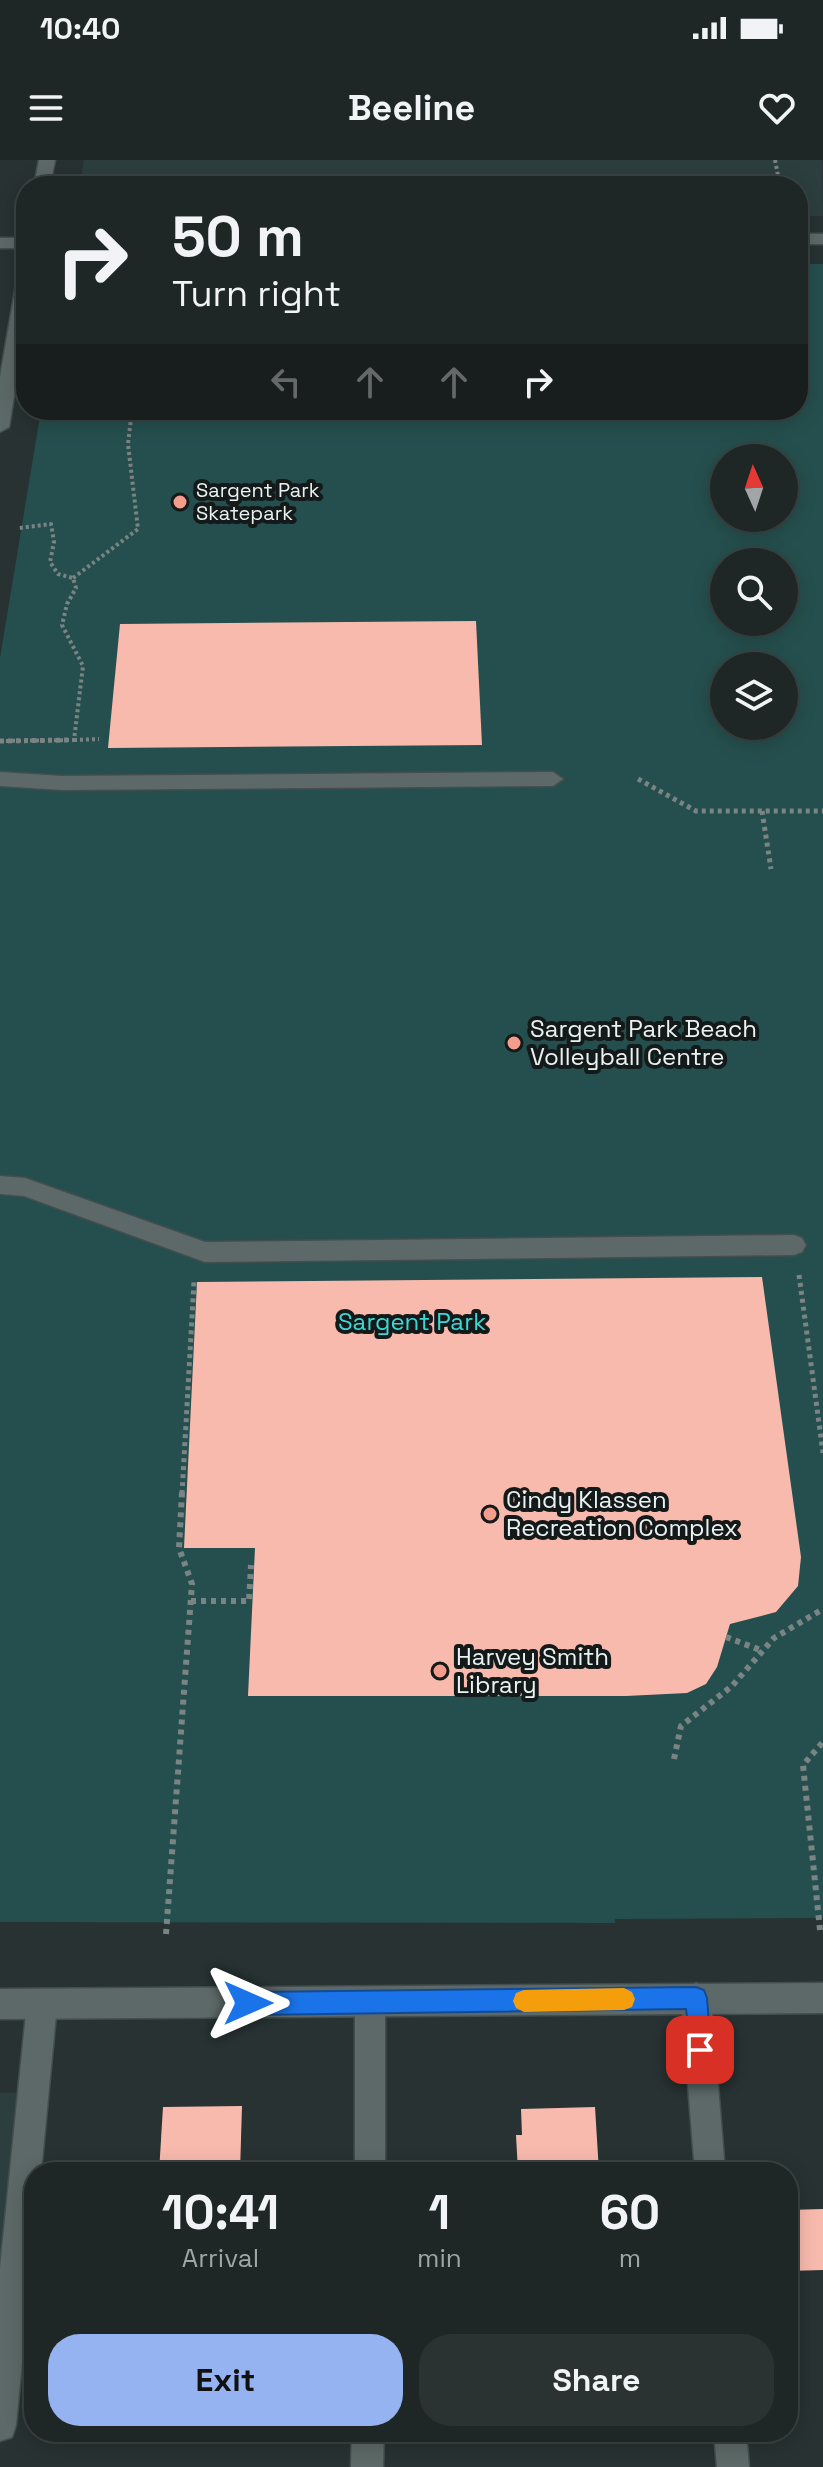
<!DOCTYPE html>
<html lang="en">
<head>
<meta charset="utf-8">
<style>
  :root { --surface:#1e2626; --page:#2b3232; --text:#f1f3f6; --muted:#a1a5a7; --line:#3c4343; --accent:#95b2f1 }
  body { margin:0; font-family:"Space Grotesk",sans-serif; background:var(--page); color:var(--text); height:100vh; display:flex; flex-direction:column; font-size:30px; white-space:nowrap }
  * { box-sizing:border-box; margin:0 }
  p { font-size:26px; color:var(--muted) }
  .icon { flex:none; width:44px; height:44px; fill:none; stroke:currentColor; stroke-width:2; stroke-linecap:round; stroke-linejoin:round }
  .map { position:relative; flex:1; overflow:hidden }
  .drawer { position:absolute; left:24px; top:2002px; width:774px; height:280px; display:flex; flex-direction:column; background:var(--surface); border-radius:32px; box-shadow:0 4px 20px #0003,0 0 0 2px var(--line) }
  .drawer>* { flex:none }
  .guide { position:absolute; left:16px; top:16px; width:792px; height:244px; border-radius:32px; box-shadow:0 4px 20px #0003,0 0 0 2px var(--line); background:#1e2626; color:var(--text); overflow:hidden }
  .needle { width:52px; rotate:357deg }
  .tools { position:absolute; left:710px; top:284px; display:grid; gap:16px }
  .tools a { display:grid; place-items:center; width:88px; height:88px; border-radius:50%; background:var(--surface); box-shadow:0 4px 20px #0003,0 0 0 2px var(--line); font-size:40px }
  .pin { position:absolute; display:grid; place-items:center; width:68px; height:68px; color:#fff; margin:-34px; border-radius:16px; box-shadow:0 4px 12px #0006 }
  .me { position:absolute; width:88px; margin:-44px; rotate:90deg; stroke-linejoin:round; filter:drop-shadow(0 0 6px #0008) }
  .turn { display:flex; align-items:center; gap:28px; height:168px; padding:0 24px; font-size:36px }
  .turn .icon { width:104px; height:104px; stroke-width:2.5 }
  .turn b { display:block; font-size:56px; line-height:68px }
  .lanes { display:flex; align-items:center; height:76px; padding:0 24px; background:#0003; justify-content:center; gap:40px; direction:ltr }
  .lanes .off { opacity:.35 }
  .eta { display:flex; justify-content:space-evenly; align-items:center; height:136px; text-align:center }
  .eta b { font-size:48px; font-weight:700; line-height:56px }
  .primary-button { display:flex; gap:16px; margin-top:auto; padding:16px 24px }
  .primary-button a { flex:1; height:92px; border-radius:32px; background:var(--accent); color:#111; font-size:32px; font-weight:700; line-height:92px; text-align:center }
  .primary-button a+a { background:var(--page); color:var(--text) }
  .status { display:flex; justify-content:space-between; align-items:center; height:56px; padding:0 40px; background:var(--surface); direction:ltr }
  .status svg { height:22px; fill:currentColor }
  header { display:flex; justify-content:space-between; align-items:center; height:104px; padding:0 24px; background:var(--surface); font-size:36px; font-weight:700 }
  .map>svg:first-child { display:block }
  .built { fill:#2c3f3e }
  .green { fill:#254f4e; fill-rule:evenodd }
  .building { fill:#f9baae }
  .lines { fill:none; stroke-linecap:round; stroke-linejoin:round }
  .lane-casing { stroke:#444e4e; stroke-width:3 }
  .street-casing { stroke:#444e4e; stroke-width:3 }
  .secondary-casing { stroke:#444e4e; stroke-width:3 }
  .path-far2 { stroke:#7b8484; stroke-width:4; stroke-dasharray:3 3; stroke-linecap:butt }
  .path-far1 { stroke:#7b8484; stroke-width:5; stroke-dasharray:4 4; stroke-linecap:butt }
  .path { stroke:#7b8484; stroke-width:6; stroke-dasharray:5 5; stroke-linecap:butt }
  .lane { fill:#5d6968; fill-rule:evenodd }
  .street { fill:#5d6968; fill-rule:evenodd }
  .secondary { fill:#5d6968; fill-rule:evenodd }
  .route { fill:#1a73e8; stroke:#114b97; stroke-width:2 }
  .slow { fill:#f59e0b }
  .poi-dot { fill:#f49d8d; stroke:#141919; stroke-width:3 }
  .labels { text-anchor:middle; stroke-width:8; stroke-linejoin:round; paint-order:stroke }
  .far-poi-label { font-size:20px; fill:#eaf1f1; stroke:#141919; text-anchor:start }
  .poi-label { font-size:24px; fill:#eaf1f1; stroke:#141919; text-anchor:start }
  .park-label { font-size:24px; fill:#3dd8d5; stroke:#141919 }
</style>
</head>
<body>
<div class="status"><b>10:40</b><svg viewBox="0 0 49 12"><path d="M0 12V9h3v3zM5 12V6h3v6zM10 12V3h3v9zM15 12V0h3v12zM26 1h20v11H26zM47 4h2v5h-2z"/></svg></div>
<header><svg class="icon" aria-label="menu" viewBox="0 0 24 24"><path d="M4 6h16M4 12h16M4 18h16"/></svg>Beeline<svg class="icon" aria-label="heart" viewBox="0 0 24 24"><path d="M12 20l-8-8c-3-5 5-10 8-4 3-6 11-1 8 4z"/></svg></header>
<div class="map">
<svg width="823" height="2307" viewBox="0 0 823 2307">
  <rect width="100%" height="100%" fill="#283232"/>
  <g class="built">
    <polygon points="84,0 822,0 823,56 798,56 798,26 80,26"/>
    <polygon points="0,1933 21,1933 0,2145"/>
  </g>
  <path class="green" d="M798,104h25v1654l-208,1v4l-615,-1v-1264l41,-248h757zM724,298h60v60h-60zM724,402h60v60h-60zM724,506h60v60h-60z"/>
  <g class="building">
    <polygon points="476,461 482,585 108,588 120,464"/>
    <polygon points="762,1117 801,1397 798,1426 776,1452 730,1464 717,1507 706,1524 687,1533 626,1536 248,1536 255,1388 184,1388 197,1122"/>
    <polygon points="242,1946 240,2012 159,2012 163,1947"/>
    <polygon points="595,1947 599,2012 518,2012 516,1975 522,1975 521,1949"/>
    <polygon points="823,2049 823,2110 788,2111 788,2050"/>
  </g>
  <g class="lines">
    <g class="lane-casing">
      <g id="lane">
        <polygon points="0,612 62,616 553,612 563,619 553,626 62,630 0,626"/>
        <polygon points="0,1016 25,1018 205,1082 794,1075 802,1078 806,1085 802,1092 794,1095 205,1102 24,1036 0,1034"/>
        <polygon points="696,1823 706,1828 711,1838 725,2012 695,2012 681,1838 686,1828"/>
        <polygon points="42,1829 52,1834 57,1844 41,2012 34,2012 34,2080 16,2265 12,2277 0,2281 0,2108 27,1844 32,1834"/>
        <polygon points="714,2272 746,2272 749,2307 717,2307"/>
      </g>
    </g>
    <g class="street-casing">
      <g id="street">
        <polygon points="370,1827 380,1832 385,1842 385,2012 355,2012 355,1842 360,1832"/>
        <polygon points="352,2272 384,2272 383,2307 351,2307"/>
      </g>
    </g>
    <g class="secondary-casing">
      <g id="secondary">
        <polygon points="39,0 55,0 50,26 34,26"/>
        <rect x="798" y="74" width="25" height="10"/>
        <rect x="0" y="78" width="26" height="10"/>
        <polygon points="26,108 26,162 9,267 0,272 0,217 18,113"/>
        <polygon points="823,1823 823,1853 0,1859 0,1829"/>
      </g>
    </g>
    <g class="path-far2">
      <polyline points="775,0 780,26"/>
      <polyline points="73,418 138,369 128,284 132,250"/>
      <polyline points="74,580 99,579"/>
      <polyline points="0,581 74,580 83,506 62,465 67,444 76,428 73,418 58,414 50,402 54,382 51,364 19,368"/>
    </g>
    <g class="path-far1">
      <polyline points="0,581 71,580"/>
      <polyline points="638,619 696,651 823,651"/>
      <polyline points="762,651 771,709"/>
      <polyline points="799,1115 823,1293"/>
      <polyline points="182,1334 194,1122"/>
    </g>
    <g class="path">
      <polyline points="191,1441 249,1441 251,1405"/>
      <polyline points="726,1477 763,1491"/>
      <polyline points="674,1599 681,1566 732,1526 774,1478 823,1449"/>
      <polyline points="820,1770 803,1605 823,1582"/>
      <polyline points="166,1774 192,1424 179,1388 182,1332"/>
    </g>
    <use href="#lane" class="lane"/>
    <use href="#street" class="street"/>
    <use href="#secondary" class="secondary"/>
  </g>
  <polygon class="route" points="696,1827 704,1830 707,1838 711,1890 708,1898 700,1901 692,1898 686,1849 248,1855 241,1851 237,1843 241,1836 248,1832"/>
  <polygon class="slow" points="624,1828 632,1832 635,1839 632,1847 624,1850 524,1852 516,1848 513,1841 516,1833 524,1830"/>
  <g class="poi-dot">
    <circle cx="180" cy="342" r="8"/>
    <circle cx="514" cy="883" r="8"/>
    <circle cx="490" cy="1354" r="8"/>
    <circle cx="440" cy="1511" r="8"/>
  </g>
  <g class="labels">
    <g class="far-poi-label">
      <text x="196" y="337">Sargent Park<tspan x="196" dy="23">Skatepark</tspan></text>
    </g>
    <g class="poi-label">
      <text x="530" y="877">Sargent Park Beach<tspan x="530" dy="28">Volleyball Centre</tspan></text>
      <text x="506" y="1348">Cindy Klassen<tspan x="506" dy="28">Recreation Complex</tspan></text>
      <text x="456" y="1505">Harvey Smith<tspan x="456" dy="28">Library</tspan></text>
    </g>
    <g class="park-label">
      <text x="412" y="1170">Sargent Park</text>
    </g>
  </g>
</svg>
<div class="tools">
<a><svg class="needle" viewBox="-14 -14 28 28"><path d="M0-13l5 13h-10z" fill="#e53935"/><path d="M0 13l5-13h-10z" fill="#a1a5a7"/></svg></a>
<a><svg class="icon" aria-label="search" viewBox="0 0 24 24"><circle cx="10" cy="10" r="6"/><path d="M15 15l6 6"/></svg></a>
<a><svg class="icon" aria-label="layers" viewBox="0 0 24 24"><path d="M12 4l9 5-9 5-9-5zM3 14l9 5 9-5"/></svg></a>
</div>
<div class="pin" style="left:700px;top:1890px;background:#d93025"><svg class="icon" aria-label="arrive" viewBox="0 0 24 24"><path d="M6 21V4h12l-3 4 3 4H6"/></svg></div>
<svg class="me" style="left:248px;top:1843px" viewBox="-20 -20 40 40"><path d="M0-17L14 15 0 8-14 15z" fill="#1a73e8" stroke="#fff" stroke-width="4"/></svg>
<div class="guide">
<div class="turn"><svg class="icon" aria-label="right" viewBox="0 0 24 24"><path d="M7 20v-9h11M14 6l5 5-5 5"/></svg><div><b>50 m</b>Turn right</div></div>
<div class="lanes"><svg class="icon off" aria-label="left" viewBox="0 0 24 24"><path d="M17 20v-9H6M10 6l-5 5 5 5"/></svg><svg class="icon off" aria-label="ahead" viewBox="0 0 24 24"><path d="M12 20V5M6 11l6-6 6 6"/></svg><svg class="icon off" aria-label="ahead" viewBox="0 0 24 24"><path d="M12 20V5M6 11l6-6 6 6"/></svg><svg class="icon" aria-label="right" viewBox="0 0 24 24"><path d="M7 20v-9h11M14 6l5 5-5 5"/></svg></div>
</div>
<section class="drawer">
<div class="eta">
<div><b>10:41</b><p>Arrival</p></div>
<div><b>1</b><p>min</p></div>
<div><b>60</b><p>m</p></div>
</div>
<div class="primary-button"><a>Exit</a><a>Share</a></div>
</section>
</div>
</body>
</html>
